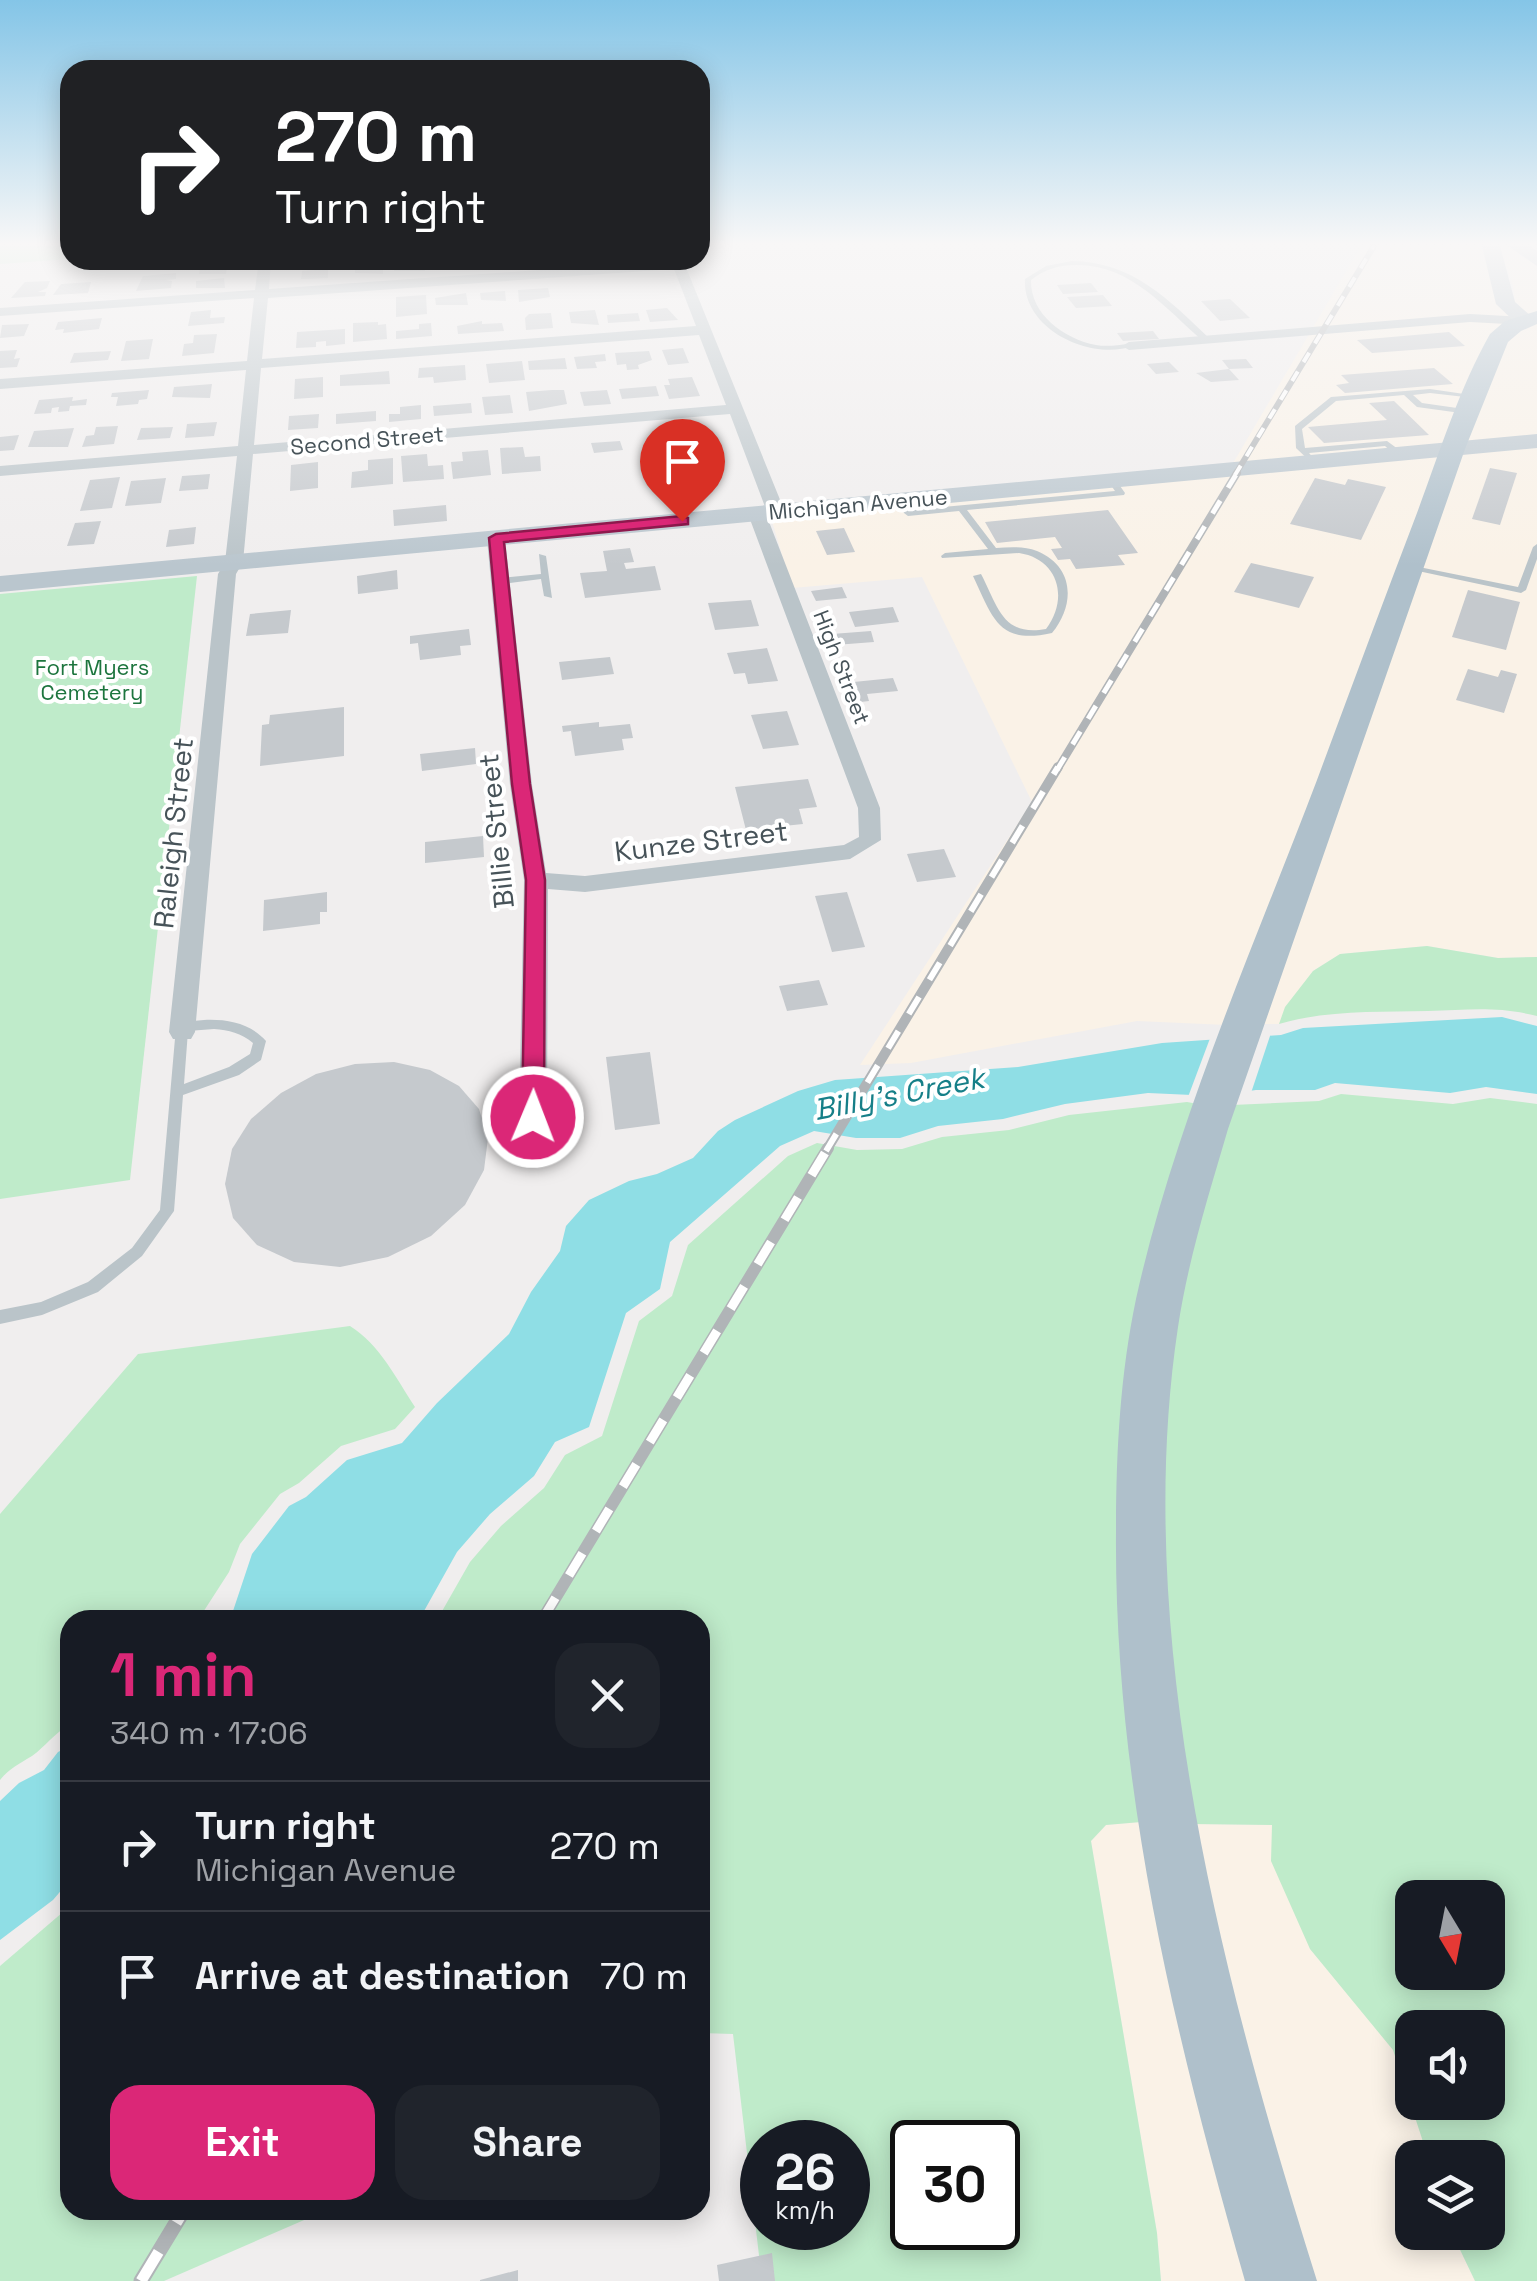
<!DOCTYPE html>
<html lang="en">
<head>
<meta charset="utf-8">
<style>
  :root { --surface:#171b24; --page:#20242c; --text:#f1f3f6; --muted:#9ea1a6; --line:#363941; --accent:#db2777 }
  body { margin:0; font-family:"Space Grotesk",sans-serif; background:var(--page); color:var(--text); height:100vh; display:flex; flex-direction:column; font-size:38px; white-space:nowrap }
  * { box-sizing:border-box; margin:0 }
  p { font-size:32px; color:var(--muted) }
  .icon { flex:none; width:55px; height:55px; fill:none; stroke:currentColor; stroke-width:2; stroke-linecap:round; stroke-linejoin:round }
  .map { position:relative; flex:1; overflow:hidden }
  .details { position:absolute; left:60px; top:1610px; width:650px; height:610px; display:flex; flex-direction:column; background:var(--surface); border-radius:30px; box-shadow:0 5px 25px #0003 }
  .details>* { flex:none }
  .top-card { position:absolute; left:60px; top:60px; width:650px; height:210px; border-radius:30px; box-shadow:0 5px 25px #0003; background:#202124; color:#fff; overflow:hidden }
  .needle { width:65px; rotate:170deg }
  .buttons { position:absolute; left:1395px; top:1880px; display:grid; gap:20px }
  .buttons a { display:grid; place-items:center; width:110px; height:110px; border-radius:20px; background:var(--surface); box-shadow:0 5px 25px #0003; font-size:50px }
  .speed { position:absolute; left:740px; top:2120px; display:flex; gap:20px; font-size:50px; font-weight:700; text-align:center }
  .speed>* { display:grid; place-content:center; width:130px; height:130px; border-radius:50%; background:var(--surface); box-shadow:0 5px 25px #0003; line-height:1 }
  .speed small { font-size:25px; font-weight:400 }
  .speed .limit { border:5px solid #111; border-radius:15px; background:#fff; color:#111 }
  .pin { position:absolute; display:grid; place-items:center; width:85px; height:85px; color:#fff; margin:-102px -42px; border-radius:50% 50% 50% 0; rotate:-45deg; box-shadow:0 0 10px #0007 }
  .pin .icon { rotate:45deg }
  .me { position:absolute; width:110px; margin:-55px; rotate:1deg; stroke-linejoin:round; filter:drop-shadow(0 0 8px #0008) }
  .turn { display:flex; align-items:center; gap:35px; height:210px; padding:0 50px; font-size:45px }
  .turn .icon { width:130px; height:130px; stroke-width:2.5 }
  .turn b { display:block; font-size:70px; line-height:85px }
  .round { display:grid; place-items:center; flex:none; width:105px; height:105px; border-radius:30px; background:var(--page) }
  .head { display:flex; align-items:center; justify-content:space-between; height:170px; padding:0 50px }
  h1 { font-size:60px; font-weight:600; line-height:75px; color:var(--accent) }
  .cta { display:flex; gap:20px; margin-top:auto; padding:20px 50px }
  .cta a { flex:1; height:115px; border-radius:30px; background:var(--accent); color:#fff; font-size:40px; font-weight:600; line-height:115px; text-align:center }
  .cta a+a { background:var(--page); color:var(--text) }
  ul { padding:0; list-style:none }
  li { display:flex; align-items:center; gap:30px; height:130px; padding:0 50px; border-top:2px solid var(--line) }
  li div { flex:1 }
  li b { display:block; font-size:38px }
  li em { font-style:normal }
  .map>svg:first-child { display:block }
  .commercial { fill:#faf2e7 }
  .green { fill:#bfebca; fill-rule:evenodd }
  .water { fill:#8fdee5 }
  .pier { fill:#f0eeee }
  .building { fill:#c5c9cd }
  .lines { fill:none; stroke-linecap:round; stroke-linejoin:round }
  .lane { fill:#bac4c9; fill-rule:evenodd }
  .street { fill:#bac4c9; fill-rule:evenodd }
  .secondary { fill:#bac6ce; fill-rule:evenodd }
  .primary { fill:#afc0cb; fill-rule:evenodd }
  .rail-far4-casing { stroke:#b0b4b7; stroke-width:6 }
  .rail-far3-casing { stroke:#b0b4b7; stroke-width:8 }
  .rail-far2-casing { stroke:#b0b4b7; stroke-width:10 }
  .rail-far1-casing { stroke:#b0b4b7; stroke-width:12 }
  .rail-casing { stroke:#b0b4b7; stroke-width:15 }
  .rail-far4 { stroke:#fff; stroke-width:4; stroke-dasharray:11; stroke-linecap:butt }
  .rail-far3 { stroke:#fff; stroke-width:5; stroke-dasharray:15; stroke-linecap:butt }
  .rail-far2 { stroke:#fff; stroke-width:6; stroke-dasharray:20; stroke-linecap:butt }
  .rail-far1 { stroke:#fff; stroke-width:9; stroke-dasharray:26; stroke-linecap:butt }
  .rail { stroke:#fff; stroke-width:11; stroke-dasharray:34; stroke-linecap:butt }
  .route { fill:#db2777; stroke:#8e194d; stroke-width:2.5 }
  .labels { text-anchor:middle; stroke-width:8; stroke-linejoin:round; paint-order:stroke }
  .far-street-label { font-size:22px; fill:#475359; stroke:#fff }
  .far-park-label { font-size:22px; fill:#1d753e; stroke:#fff }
  .street-label { font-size:28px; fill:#475359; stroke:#fff }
  .water-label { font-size:30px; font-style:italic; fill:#167f88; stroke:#fff }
</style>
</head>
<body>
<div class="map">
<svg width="1537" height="2281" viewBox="0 0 1537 2281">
  <rect width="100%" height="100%" fill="#f0eeee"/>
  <g class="commercial">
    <polygon points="1361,246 1484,246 1498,304 1514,319 1444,445 1232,465"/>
    <polygon points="1499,246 1510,246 1537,264 1537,312 1525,315 1515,305 1513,286"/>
    <polygon points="1537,322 1537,436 1466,443 1506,341 1513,333"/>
    <polygon points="1537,446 1537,957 1498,958 1427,946 1340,954 1313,971 1279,1024 1260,1024 1462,453"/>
    <polygon points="1440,455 1227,1025 1137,1021 911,1063 860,1065 1032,802 922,577 792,588 771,518"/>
    <polygon points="1141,1822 1255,2281 1161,2281 1157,2233 1091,1841 1106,1825"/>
    <polygon points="1191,1824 1273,1825 1310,1949 1394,2050 1428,2157 1412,2158 1412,2232 1452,2233 1475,2281 1307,2281"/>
  </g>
  <g class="green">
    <polygon points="0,246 70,246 70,259 0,264"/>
    <polygon points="197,576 130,1180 0,1199 0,594"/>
    <path d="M1427,946l71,12 39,-1v59c-40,-10 -69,-6 -109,-5 -50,1 -101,-1 -149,13l6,-17 28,-36 27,-17z"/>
    <path d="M1341,1094l112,10 37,-6 47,6v1177h-62l-23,-48 36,-1v-74l-60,-1 -35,-107 -83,-101 -39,-88 1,-36 -81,-1 -17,-111 -13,-186 8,-168 20,-110 43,-144 87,-4zM1412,1898h76v74h-76zM1412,2028h76v74h-76z"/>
    <path d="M1187,1102l11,2 -11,30 -46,688 -35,3 -15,16 66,392 4,48h-399l-29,-247 -33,-1v-413h-263l33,-58 31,-36 43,-38 21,-33 37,-19 37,-115 33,-25 16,-51 100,-89 29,-13 40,7 45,-1 40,-12 67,-7 60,-15zM762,2142h86v86h-86zM912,2142h86v86h-86z"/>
    <path d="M350,1326c30,19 46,52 65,81l-20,22 -54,17 -42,37 -19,11 -40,50 -11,28 -31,48h-128v105c-16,8 -24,21 -38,31 -13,8 -22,12 -32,24v-266l138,-160z"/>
    <polygon points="70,1906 70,2210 321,2210 318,2214 164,2281 0,2281 0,1966"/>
  </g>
  <g class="water">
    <polygon points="1502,1017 1537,1026 1537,1094 1486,1087 1450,1093 1335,1083 1315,1090 1256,1090 1214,1096 1148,1093 1065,1104 1003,1119 938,1126 900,1138 856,1138 814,1131 780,1146 670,1242 660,1289 626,1313 589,1427 555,1442 534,1476 490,1514 457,1552 419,1620 230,1620 252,1554 289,1506 306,1497 347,1460 402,1443 437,1403 509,1334 531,1292 560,1251 566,1226 589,1200 629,1181 657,1174 693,1158 718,1131 735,1120 798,1091 835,1080 1018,1067 1162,1043 1281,1035 1303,1028"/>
    <polygon points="70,1746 70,1880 53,1900 0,1940 0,1801 19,1783 44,1770 58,1752"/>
  </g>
  <polygon class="pier" points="1272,1030 1250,1096 1214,1101 1188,1097 1212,1033"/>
  <g class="building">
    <polygon points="228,260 226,274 199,274 200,267"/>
    <polygon points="424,260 425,271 394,271 394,262"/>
    <polygon points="434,260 465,260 465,268 434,270"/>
    <polygon points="375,262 383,264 383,274 355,273 355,263"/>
    <polygon points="328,269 328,278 301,279 302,271"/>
    <polygon points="176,273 176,279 166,280 172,281 171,288 136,291 143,276"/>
    <polygon points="224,278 225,288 196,288 196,281"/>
    <polygon points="50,281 47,288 38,292 46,292 45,296 11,298 25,282"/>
    <polygon points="91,282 88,293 53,295 61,284"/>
    <polygon points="1091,283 1098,292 1063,294 1057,285"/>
    <polygon points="548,288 550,297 519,302 518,290"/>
    <polygon points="505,291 506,301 481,300 480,293"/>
    <polygon points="466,293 468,305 436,305 435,298"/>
    <polygon points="426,295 427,314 396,317 396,297"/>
    <polygon points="1103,295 1112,306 1076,308 1067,297"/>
    <polygon points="1230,299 1250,318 1220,321 1201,301"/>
    <polygon points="667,308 678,320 650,322 646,310"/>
    <polygon points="211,310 210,318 225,317 224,323 188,326 191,312"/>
    <polygon points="595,310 599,325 571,323 569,312"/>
    <polygon points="551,313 553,328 526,330 525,318 529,314"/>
    <polygon points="638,313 640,321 608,323 607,315"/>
    <polygon points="102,318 99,329 63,333 64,329 55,330 58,322"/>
    <polygon points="482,321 482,324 502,323 504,331 458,334 457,326"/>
    <polygon points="378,322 378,325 386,324 387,339 353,342 353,323"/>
    <polygon points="431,323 432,336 396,339 396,331 419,329 419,324"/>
    <polygon points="29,324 24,336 0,338 2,325"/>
    <polygon points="345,329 345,344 326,346 326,341 316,342 316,347 296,348 297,332"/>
    <polygon points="1153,331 1159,339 1123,341 1117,333"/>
    <polygon points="1449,332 1465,346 1372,353 1357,340"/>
    <polygon points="217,334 214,353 182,356 184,344 193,343 194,335"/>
    <polygon points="153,339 149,359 121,361 126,341"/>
    <polygon points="683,348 689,363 668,365 662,350"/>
    <polygon points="17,350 14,359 20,358 17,367 0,368 0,351"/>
    <polygon points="111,351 108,360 70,363 74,353"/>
    <polygon points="649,351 652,360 638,365 639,369 627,370 626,364 617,365 615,353"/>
    <polygon points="605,354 606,361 595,362 597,368 577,369 574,357"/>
    <polygon points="565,358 567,369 529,370 528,361"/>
    <polygon points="1246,359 1253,368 1229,369 1239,380 1211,382 1196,373 1229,369 1222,360"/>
    <polygon points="522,361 525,380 489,383 486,364"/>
    <polygon points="1169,362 1179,372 1156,374 1147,364"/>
    <polygon points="465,365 466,380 434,383 433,377 418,378 419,368"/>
    <polygon points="1434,368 1453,384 1345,393 1336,385 1349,383 1341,375"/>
    <polygon points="389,371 390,384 340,386 340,375"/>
    <polygon points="323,377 323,397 294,399 295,379"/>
    <polygon points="692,377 700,396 669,399 664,385 670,385 668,379"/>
    <polygon points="212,384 210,398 172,397 174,387"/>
    <polygon points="656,386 659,396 622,399 619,389"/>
    <polygon points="149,390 147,399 139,400 138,404 116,406 118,397 111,397 112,393"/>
    <polygon points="552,390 564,390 567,404 529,411 526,392"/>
    <polygon points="607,390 611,404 584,406 580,392"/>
    <polygon points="510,395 513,413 485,415 482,397"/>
    <polygon points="73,397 72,401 87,399 86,405 70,406 69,411 58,412 59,407 52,408 51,413 34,414 39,400"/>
    <polygon points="1394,401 1429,435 1324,443 1308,427 1387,420 1369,403"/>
    <polygon points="471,403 472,413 434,416 433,406"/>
    <polygon points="421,405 421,419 389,422 389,414 400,414 400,407"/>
    <polygon points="376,411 376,421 336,424 336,414"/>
    <polygon points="319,414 318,428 288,430 289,416"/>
    <polygon points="217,422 214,436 185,438 187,424"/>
    <polygon points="118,426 114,444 82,447 86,436 94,435 96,427"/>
    <polygon points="173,427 170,438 137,440 141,428"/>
    <polygon points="74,428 68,447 28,447 34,431"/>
    <polygon points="19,435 14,450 0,451 0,437"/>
    <polygon points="620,441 623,450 594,453 591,443"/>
    <polygon points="523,447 525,457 540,456 541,471 502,474 500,448"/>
    <polygon points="488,450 491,475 453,479 451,462 463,461 462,452"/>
    <polygon points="427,454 428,466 443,465 444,479 403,482 401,456"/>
    <polygon points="393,458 393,484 351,488 352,472 368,470 368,460"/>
    <polygon points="318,462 318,488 290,491 291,465"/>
    <polygon points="1490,468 1517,473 1500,525 1472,519"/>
    <polygon points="210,474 208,489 179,491 182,476"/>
    <polygon points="120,477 112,508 80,511 90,480"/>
    <polygon points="166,478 161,503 125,506 131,481"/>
    <polygon points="1315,478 1345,485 1348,479 1386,487 1361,540 1290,524"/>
    <polygon points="446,505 447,521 394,526 393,510"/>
    <polygon points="1108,510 1138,553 1118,555 1125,565 1076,569 1070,559 1058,560 1051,549 1062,548 1055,537 997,543 985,522"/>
    <polygon points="101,521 94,544 67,546 75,523"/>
    <polygon points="196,527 194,544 166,547 169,530"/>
    <polygon points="844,528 855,552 827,555 816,531"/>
    <polygon points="630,548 634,562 624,563 626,569 655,566 661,590 585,598 580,573 607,571 603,551"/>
    <polygon points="1251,563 1314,577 1299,608 1234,592"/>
    <polygon points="397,570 398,589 358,594 357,576"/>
    <polygon points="842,587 847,598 816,601 811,591"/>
    <polygon points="1468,590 1520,602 1506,650 1452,637"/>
    <polygon points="751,600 759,626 715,630 708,603"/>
    <polygon points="893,607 899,622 855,627 849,612"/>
    <polygon points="291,610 288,633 246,636 250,614"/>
    <polygon points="469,629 471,645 460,646 461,655 420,660 418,643 410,644 410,636"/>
    <polygon points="871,631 874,642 835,645 832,634"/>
    <polygon points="767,648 778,681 748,684 745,673 734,674 727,653"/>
    <polygon points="610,657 614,674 562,680 559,662"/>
    <polygon points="1468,669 1498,677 1501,670 1517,674 1504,713 1456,700"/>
    <polygon points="893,678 898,691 867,694 869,701 852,703 844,683"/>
    <polygon points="344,707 344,756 260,766 262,725 269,724 270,715"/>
    <polygon points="787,711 799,745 763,749 751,715"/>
    <polygon points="599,722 599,727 630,724 633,738 622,739 624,750 575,756 571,731 563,732 562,726"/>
    <polygon points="475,748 476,764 422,771 420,754"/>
    <polygon points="808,779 817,807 799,809 803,824 746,830 735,787"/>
    <polygon points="483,836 484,857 425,863 425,842"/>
    <polygon points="944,849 956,877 917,882 907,854"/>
    <polygon points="327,892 327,912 320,912 320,924 263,931 264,900"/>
    <polygon points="847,892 865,947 832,952 815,896"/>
    <polygon points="819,980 828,1005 787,1011 779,986"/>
    <polygon points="650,1052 660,1124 615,1130 606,1057"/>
    <polygon points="394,1062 430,1070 459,1086 479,1109 488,1138 484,1170 465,1205 431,1236 388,1257 340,1267 294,1262 257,1245 233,1218 225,1184 232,1149 251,1119 281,1093 316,1074 355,1064"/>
    <polygon points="772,2253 775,2281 719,2281 717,2265"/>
    <polygon points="518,2270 518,2281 480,2281 480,2280"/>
  </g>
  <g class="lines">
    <g class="lane">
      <path d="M1072,261c61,1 96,38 138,78l-7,2c-38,-33 -73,-77 -127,-76 -17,0 -31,4 -45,15 -1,34 33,59 65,65 11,2 22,0 33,-1l4,2c-43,15 -111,-17 -108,-67l21,-13z"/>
      <polygon points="1430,389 1478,396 1474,398 1430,393 1413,395 1422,403 1471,410 1472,412 1468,414 1417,407 1404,395 1336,401 1302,429 1305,448 1387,441 1402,452 1402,456 1396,456 1385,446 1309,453 1317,462 1313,464 1296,448 1295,426 1331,397"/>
      <path d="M1109,479h6l10,14 -1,2 -157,15 29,38c14,-1 28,-2 41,3 38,16 38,54 15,82 -54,12 -59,-15 -79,-57l8,-2c17,32 21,63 65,55 23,-30 13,-70 -27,-76l-77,5 -1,-2 4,-3 43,-4 -29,-38 -51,5 -4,-3 -6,-13 7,-2 6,12 204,-19 -7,-10z"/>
      <polygon points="1537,544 1537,559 1526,590 1521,593 1404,568 1409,565 1518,587 1533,547"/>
      <polygon points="539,554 546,556 552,598 544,596 541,579 501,584 496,581 501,578 541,574"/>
      <path d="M204,1020c23,-1 46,3 62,21l-5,19 -22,15 -56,20 -9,116 -32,45 -44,36 -56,23 -42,9v-14l41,-8 47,-20 44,-34 28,-38 16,-183 6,-5zM214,1029c15,1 27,4 39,14l-3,11 -21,13 -45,17 4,-53z"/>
    </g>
    <g class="street">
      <path d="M259,260h12l-2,29 414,-29 102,252 -9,5 -9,-5 -37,-98 -477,40 -10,108 -7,12 -41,458 -4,7h-18l-4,-7 49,-458 7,-12 12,-106 -237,20v-10l238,-20 8,-76 -246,19v-10l247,-18 7,-63 -254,18v-8l255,-18zM674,269l22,57 -434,33 6,-61zM699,335l27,70 -472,40 7,-77z"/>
      <polygon points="1470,314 1525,317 1532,321 1525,325 1470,322 1129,350 1122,346 1129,342"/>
      <polygon points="757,509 766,514 880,808 881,840 850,859 585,892 548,889 547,1117 543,1124 533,1128 523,1124 519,1117 524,880 510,785 487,539 496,534 505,539 532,785 546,873 585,876 844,845 859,837 858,808 748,514"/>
    </g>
    <g class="secondary">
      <polygon points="1482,246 1500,246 1515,302 1532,317 1532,325 1518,325 1496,304"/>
      <polygon points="1508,246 1530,246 1537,251 1537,266"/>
      <polygon points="1537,434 1537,448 0,592 0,576"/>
    </g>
    <path class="primary" d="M1537,311v13l-16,7 -13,11 -43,107 -237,680c-19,65 -40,131 -50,198 -47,313 46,658 139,954h-72c-70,-245 -131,-493 -129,-749 0,-78 4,-157 20,-233 38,-173 118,-353 181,-519 33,-89 66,-178 100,-267 22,-59 42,-124 73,-179l15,-13z"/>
    <g class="rail-far4-casing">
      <polyline id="rail-far4" points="1235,475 1374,246"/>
    </g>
    <g class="rail-far3-casing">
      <polyline id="rail-far3" points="1057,770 1237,473"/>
    </g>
    <g class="rail-far2-casing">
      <polyline id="rail-far2" points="826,1151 1058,767"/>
    </g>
    <g class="rail-far1-casing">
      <polyline id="rail-far1" points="542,1620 828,1148"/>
    </g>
    <g class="rail-casing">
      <polyline id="rail" points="141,2281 184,2210"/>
    </g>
    <use href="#rail-far4" class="rail-far4"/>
    <use href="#rail-far3" class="rail-far3"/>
    <use href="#rail-far2" class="rail-far2"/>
    <use href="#rail-far1" class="rail-far1"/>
    <use href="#rail" class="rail"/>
  </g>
  <linearGradient id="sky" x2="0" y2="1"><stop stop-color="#84c5e7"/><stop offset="0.43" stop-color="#f8f7f7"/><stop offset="1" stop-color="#f8f7f7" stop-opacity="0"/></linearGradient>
  <rect width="1537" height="566" fill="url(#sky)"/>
  <polygon class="route" points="682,516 688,518 688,524 504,542 530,784 545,880 544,1117 533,1126 522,1117 526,880 512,784 489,538 496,534"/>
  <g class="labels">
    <g class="far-street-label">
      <text transform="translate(367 440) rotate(-5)" y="8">Second Street</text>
      <text transform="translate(858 504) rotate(-5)" y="8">Michigan Avenue</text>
      <text transform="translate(842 667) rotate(69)" y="8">High Street</text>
    </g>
    <g class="far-park-label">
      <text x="92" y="675">Fort Myers<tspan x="92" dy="25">Cemetery</tspan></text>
    </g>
    <g class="street-label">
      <text transform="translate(496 831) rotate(-96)" y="10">Billie Street</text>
      <text transform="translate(173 833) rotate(-84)" y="10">Raleigh Street</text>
      <text transform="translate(701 841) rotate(-7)" y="10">Kunze Street</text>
    </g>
    <g class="water-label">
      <text transform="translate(899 1094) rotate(-11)" y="10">Billy's Creek</text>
    </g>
  </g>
</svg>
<div class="buttons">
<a><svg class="needle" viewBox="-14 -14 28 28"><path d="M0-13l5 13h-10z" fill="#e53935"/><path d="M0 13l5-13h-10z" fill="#9ea1a6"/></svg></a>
<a><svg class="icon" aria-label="sound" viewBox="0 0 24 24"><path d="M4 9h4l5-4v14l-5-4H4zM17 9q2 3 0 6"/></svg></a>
<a><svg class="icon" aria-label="layers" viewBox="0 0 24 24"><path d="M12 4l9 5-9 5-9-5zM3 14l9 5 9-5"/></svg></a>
</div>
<div class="speed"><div>26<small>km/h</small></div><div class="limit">30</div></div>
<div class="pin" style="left:682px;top:521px;background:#d93025"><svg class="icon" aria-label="arrive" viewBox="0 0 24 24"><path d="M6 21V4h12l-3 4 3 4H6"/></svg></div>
<svg class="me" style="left:533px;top:1117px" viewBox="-20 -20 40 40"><circle r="17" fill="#db2777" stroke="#fff" stroke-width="3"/><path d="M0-11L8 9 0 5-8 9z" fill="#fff"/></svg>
<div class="top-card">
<div class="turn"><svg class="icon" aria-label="right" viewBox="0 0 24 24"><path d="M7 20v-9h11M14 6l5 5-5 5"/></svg><div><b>270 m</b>Turn right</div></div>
</div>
<section class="details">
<div class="head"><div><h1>1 min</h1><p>340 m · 17:06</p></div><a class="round"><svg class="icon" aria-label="close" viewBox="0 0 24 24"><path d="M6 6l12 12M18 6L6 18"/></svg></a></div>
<ul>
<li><svg class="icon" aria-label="right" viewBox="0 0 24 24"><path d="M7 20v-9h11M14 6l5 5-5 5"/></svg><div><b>Turn right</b><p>Michigan Avenue</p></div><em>270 m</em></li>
<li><svg class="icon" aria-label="arrive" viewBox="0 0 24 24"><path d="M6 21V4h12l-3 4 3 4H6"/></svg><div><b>Arrive at destination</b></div><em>70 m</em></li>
</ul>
<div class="cta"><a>Exit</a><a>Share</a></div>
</section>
</div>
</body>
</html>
